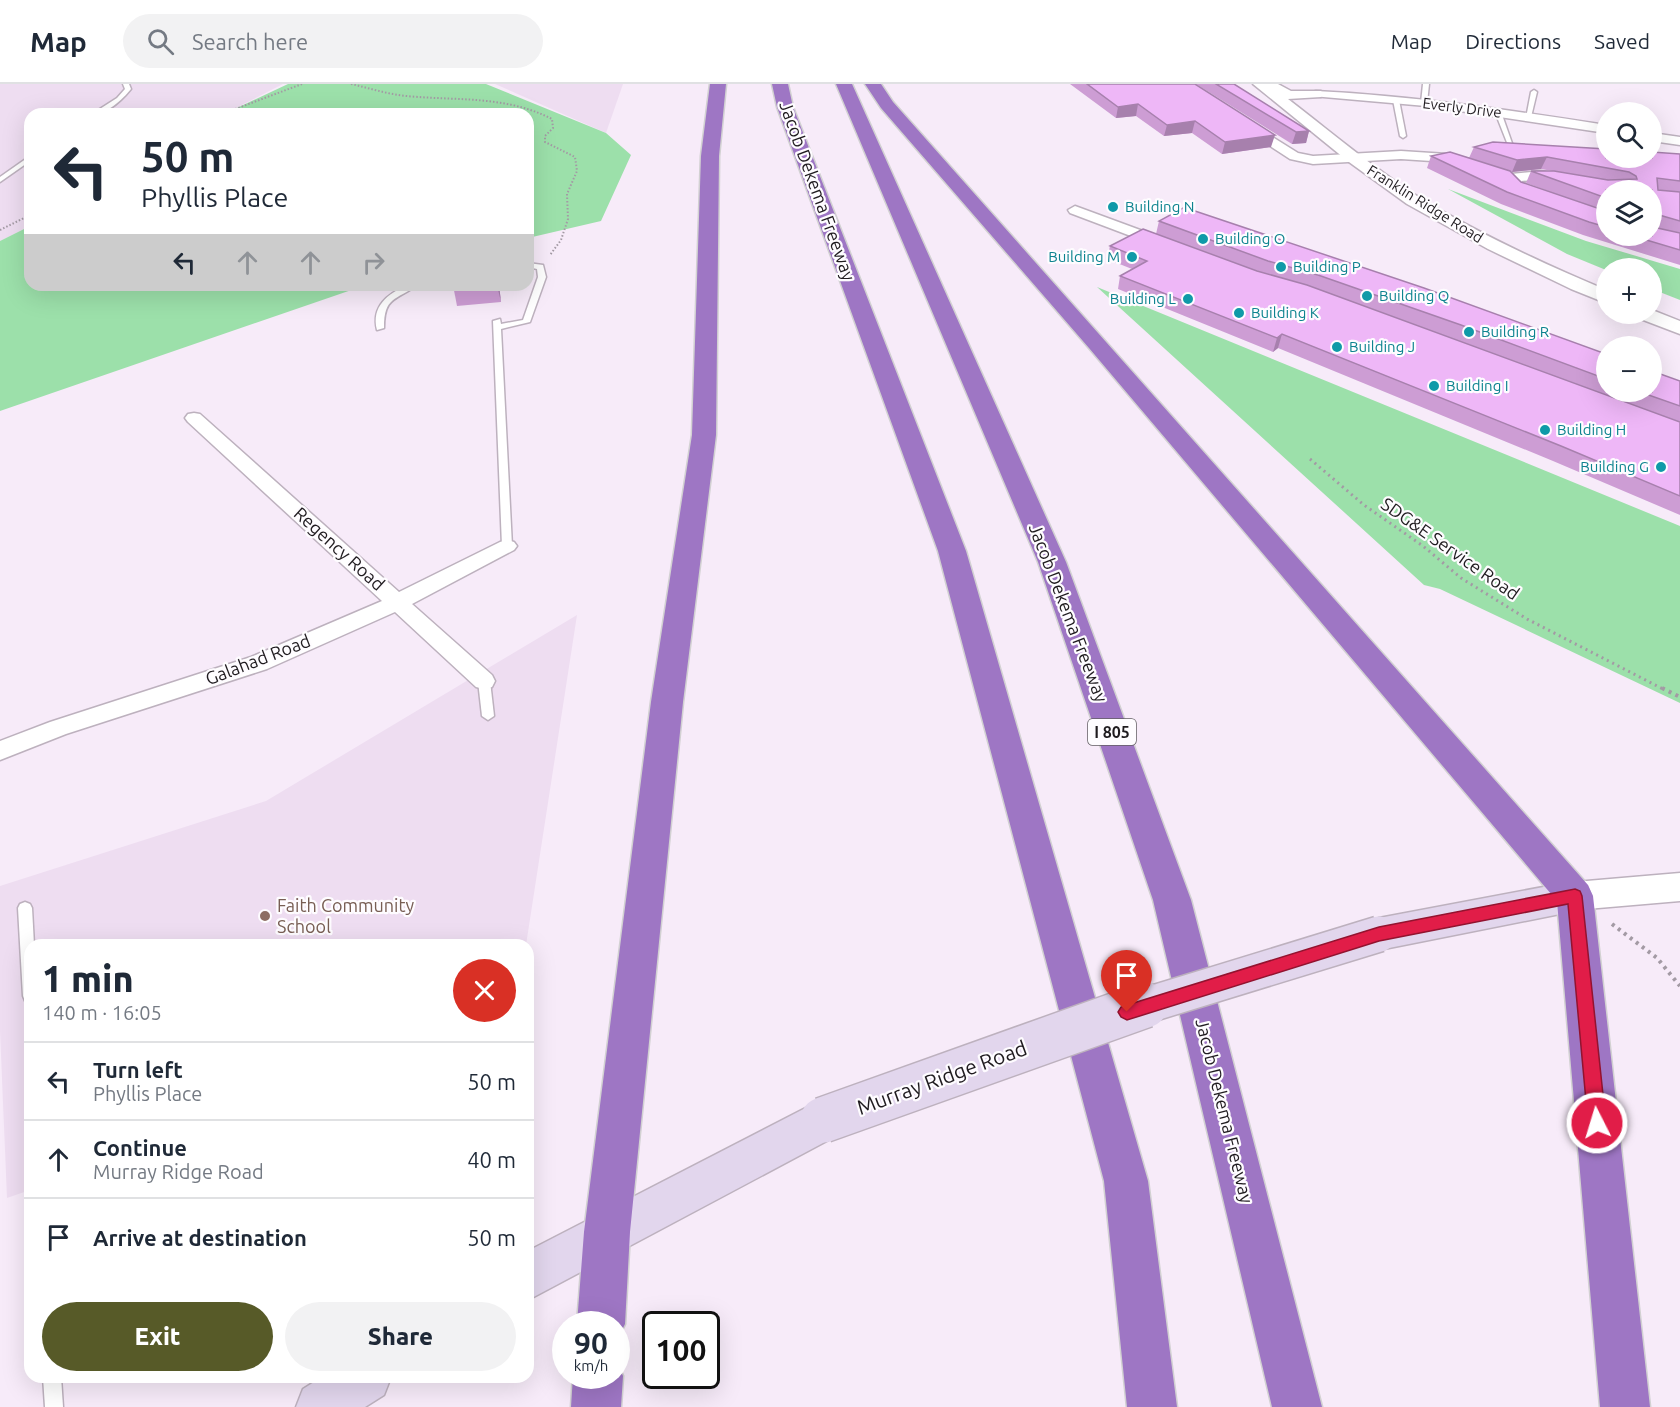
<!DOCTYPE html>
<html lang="en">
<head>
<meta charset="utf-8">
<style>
  :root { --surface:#fff; --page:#f2f2f3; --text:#1f2937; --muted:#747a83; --line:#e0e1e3; --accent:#575a28 }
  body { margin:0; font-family:Ubuntu,sans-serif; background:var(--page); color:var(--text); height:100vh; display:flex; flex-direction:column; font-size:22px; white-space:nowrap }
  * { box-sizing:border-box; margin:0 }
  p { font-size:20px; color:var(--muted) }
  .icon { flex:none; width:33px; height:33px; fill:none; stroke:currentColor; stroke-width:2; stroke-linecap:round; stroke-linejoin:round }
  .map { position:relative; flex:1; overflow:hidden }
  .details { position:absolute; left:24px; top:855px; width:510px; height:444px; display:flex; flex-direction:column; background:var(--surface); border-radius:18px; box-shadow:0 6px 24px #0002 }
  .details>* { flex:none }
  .top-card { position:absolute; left:24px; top:24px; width:510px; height:183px; border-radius:18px; box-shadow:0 6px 24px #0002; background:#fff; color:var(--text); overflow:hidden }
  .fabs { position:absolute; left:1596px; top:18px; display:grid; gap:12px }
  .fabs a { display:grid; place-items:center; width:66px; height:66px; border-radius:50%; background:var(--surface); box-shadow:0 6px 24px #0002; font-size:30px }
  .speed { position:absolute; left:552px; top:1227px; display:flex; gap:12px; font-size:30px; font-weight:700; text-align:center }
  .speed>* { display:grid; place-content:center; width:78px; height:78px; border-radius:50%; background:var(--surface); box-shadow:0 6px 24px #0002; line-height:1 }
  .speed small { font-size:15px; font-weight:400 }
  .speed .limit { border:3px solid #111; border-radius:9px; background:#fff; color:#111 }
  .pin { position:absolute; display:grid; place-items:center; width:51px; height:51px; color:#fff; margin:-62px -26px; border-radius:50% 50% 50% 0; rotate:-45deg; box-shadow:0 0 6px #0007 }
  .pin .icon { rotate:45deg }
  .me { position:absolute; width:66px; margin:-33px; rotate:355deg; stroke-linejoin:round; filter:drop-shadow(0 0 4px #0008) }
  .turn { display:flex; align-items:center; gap:21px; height:126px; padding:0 18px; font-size:27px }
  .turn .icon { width:78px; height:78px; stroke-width:2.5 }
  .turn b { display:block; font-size:42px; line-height:51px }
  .lanes { display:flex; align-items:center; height:57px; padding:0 18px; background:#0003; justify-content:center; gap:30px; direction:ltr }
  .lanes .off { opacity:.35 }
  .round { display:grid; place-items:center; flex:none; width:63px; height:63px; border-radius:32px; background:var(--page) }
  .overview { display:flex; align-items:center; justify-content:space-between; height:102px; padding:0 18px }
  h1 { font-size:36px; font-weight:800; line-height:45px }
  .button { display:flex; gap:12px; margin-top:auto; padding:12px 18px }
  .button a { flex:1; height:69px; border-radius:36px; background:var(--accent); color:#fff; font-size:24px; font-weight:800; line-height:69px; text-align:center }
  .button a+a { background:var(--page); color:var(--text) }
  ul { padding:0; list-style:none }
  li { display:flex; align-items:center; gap:18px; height:78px; padding:0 18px; border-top:2px solid var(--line) }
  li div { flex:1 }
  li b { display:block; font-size:22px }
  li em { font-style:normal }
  header { display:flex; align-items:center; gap:36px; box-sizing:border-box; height:84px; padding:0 30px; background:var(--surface); border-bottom:2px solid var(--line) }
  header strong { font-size:28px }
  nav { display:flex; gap:33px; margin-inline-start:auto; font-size:21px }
  .search { width:420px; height:54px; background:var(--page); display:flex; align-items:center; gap:15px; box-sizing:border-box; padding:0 21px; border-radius:33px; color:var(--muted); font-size:22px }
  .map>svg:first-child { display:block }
  .built { fill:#eeddf1 }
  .green { fill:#9ce0aa }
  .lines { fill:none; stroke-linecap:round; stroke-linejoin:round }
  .service-casing { stroke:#bdb1be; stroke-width:3 }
  .minor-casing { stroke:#bdb1be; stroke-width:3 }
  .tertiary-casing { stroke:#bdb1be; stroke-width:3 }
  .secondary-casing { stroke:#bdb1be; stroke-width:3 }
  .motorway-casing { stroke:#d2d1d2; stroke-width:3 }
  .path-far2 { stroke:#a39aa4; stroke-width:2; stroke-dasharray:1.5 2; stroke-linecap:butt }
  .path-far1 { stroke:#a39aa4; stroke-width:3; stroke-dasharray:2 4; stroke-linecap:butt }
  .path { stroke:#a39aa4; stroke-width:4; stroke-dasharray:3 4.5; stroke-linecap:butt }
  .service { fill:#fff; fill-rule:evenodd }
  .minor { fill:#fff; fill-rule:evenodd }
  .tertiary { fill:#fff; fill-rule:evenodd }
  .secondary { fill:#e2d6ed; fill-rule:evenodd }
  .motorway { fill:#9e76c4; fill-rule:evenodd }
  .secondary-bridge-far1-casing { stroke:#bdb1be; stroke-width:38; stroke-linecap:butt }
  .secondary-bridge-casing { stroke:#bdb1be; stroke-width:48; stroke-linecap:butt }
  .secondary-bridge-far1 { stroke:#e2d6ed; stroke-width:35 }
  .secondary-bridge { stroke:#e2d6ed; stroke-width:45 }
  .wall { fill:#cd9dd4; fill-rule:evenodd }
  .shaded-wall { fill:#a780ad }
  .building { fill:#eeb7f7; stroke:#a780ad; stroke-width:1.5 }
  .route { fill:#e11d48; stroke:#92132f; stroke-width:1.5 }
  .culture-dot { fill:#0f9aa8; stroke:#fefcff; stroke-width:2 }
  .education-dot { fill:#8d6e63; stroke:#fefcff; stroke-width:2 }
  .labels { text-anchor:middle; stroke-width:4.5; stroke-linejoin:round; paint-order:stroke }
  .far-street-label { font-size:15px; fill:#1f1b1f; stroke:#fefcff }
  .far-culture-label { font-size:15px; fill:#0d838f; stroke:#fefcff; text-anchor:start }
  .shield { fill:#fefcff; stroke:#625e62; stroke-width:1.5 }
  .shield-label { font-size:16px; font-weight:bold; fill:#1f1b1f }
  .street-label { font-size:18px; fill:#1f1b1f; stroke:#fefcff }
  .education-label { font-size:18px; fill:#785e54; stroke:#fefcff; text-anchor:start }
  .near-street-label { font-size:21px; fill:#1f1b1f; stroke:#fefcff }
</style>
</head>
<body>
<header>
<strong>Map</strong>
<div class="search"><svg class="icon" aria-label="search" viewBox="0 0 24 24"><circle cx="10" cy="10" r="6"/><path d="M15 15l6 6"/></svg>Search here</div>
<nav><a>Map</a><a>Directions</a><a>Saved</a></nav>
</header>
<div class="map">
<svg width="1680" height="1323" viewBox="0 0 1680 1323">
  <rect width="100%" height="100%" fill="#f7ebf9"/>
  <g class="built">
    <polygon points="0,0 283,0 224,30 30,30 30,142 0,157"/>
    <polygon points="495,0 623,0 606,49"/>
    <polygon points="577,531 526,861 30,861 30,1106 7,1114 0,947 0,802 266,717"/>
  </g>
  <g class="green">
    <polygon points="288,0 486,0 606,49 631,71 601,137 528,154 528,30 224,30"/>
    <polygon points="1448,105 1586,157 1680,185 1680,216 1652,205 1652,184 1606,186 1567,170"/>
    <polygon points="30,142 30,201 366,201 0,327 0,157"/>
    <polygon points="1097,203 1680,442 1680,619 1440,505 1424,501"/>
  </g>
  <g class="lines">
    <g class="service-casing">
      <g id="service">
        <path d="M123,0h6l2,5c-9,11 -24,25 -39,25l25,-16 8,-9z"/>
        <polygon points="1423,0 1429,0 1427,19 1424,21 1421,19"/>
        <polygon points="1534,6 1537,8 1531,33 1526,34 1531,8"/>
        <polygon points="1396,14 1399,16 1406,52 1403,54 1400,52 1393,16"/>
        <polygon points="1498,26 1501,28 1513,62 1508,61 1495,28"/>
        <polygon points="30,72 30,77 0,98 0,93"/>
        <polygon points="528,179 543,181 546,193 530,238 501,245 512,462 507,465 502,462 493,237 500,235 501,240 523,236 538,193 537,185 528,183"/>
        <path d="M407,201h10c-21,16 -33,11 -33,43l-7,2c-6,-24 11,-36 30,-45z"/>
        <polygon points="484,593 490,597 494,632 488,636 482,632 478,597"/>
        <polygon points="25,818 30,820 32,824 34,861 30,861 30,918 25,917 23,912 18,824 20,820"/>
        <polygon points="43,1293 61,1293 63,1323 45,1323"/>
      </g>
    </g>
    <g class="minor-casing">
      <g id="minor">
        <path d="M1316,7c98,5 194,19 290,34v8l-180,-27 -114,-10v-4z"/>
        <polygon points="1245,36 1298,69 1313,72 1401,67 1447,70 1469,75 1470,78 1464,82 1447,78 1401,75 1313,80 1290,75 1241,43 1241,37"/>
        <polygon points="1652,49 1680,53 1680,61 1652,57"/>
        <path d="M1541,87l81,15 7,4c-36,4 -71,-13 -108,-9l18,12 -7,4 -16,-5 -12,-14 7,-4z"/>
        <polygon points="1075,122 1170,157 1172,160 1165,164 1160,163 1070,129 1068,126"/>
        <polygon points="194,329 200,330 399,508 500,458 507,456 514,458 517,462 514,466 412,520 492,591 495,597 492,603 484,605 476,603 395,528 267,585 66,650 0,676 0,657 50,638 251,573 382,517 188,338 185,334 188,330"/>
      </g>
    </g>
    <g class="tertiary-casing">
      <g id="tertiary">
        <path d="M1253,0h25l13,7h30l2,3 -2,3 -33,2c43,33 84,68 129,97 60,37 125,67 189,94v13l-35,-14 -83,-40 -81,-45 -58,-42z"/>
        <polygon points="1652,226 1680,237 1680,250 1638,234 1635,230 1652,230"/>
        <polygon points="1680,789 1680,817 1575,826 1563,822 1558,812 1563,802 1575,798"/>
      </g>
    </g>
    <g class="secondary-casing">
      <g id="secondary">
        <polygon points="1575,797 1588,801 1593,812 1588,823 1575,827 1379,866 1366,861 1360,850 1366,839 1379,834"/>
        <polygon points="823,1015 838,1021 844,1036 838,1051 528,1216 528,1167"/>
        <polygon points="322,1293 391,1293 384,1311 365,1323 296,1323 303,1305"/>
      </g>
    </g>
    <g class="motorway-casing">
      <g id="motorway">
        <polygon points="710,0 726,0 719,72 716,351 683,618 630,1148 625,1240 616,1258 616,1240 577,1240 584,1148 651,618 692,351 701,72"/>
        <polygon points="772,0 788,0 793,23 966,467 1148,1097 1177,1323 1127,1323 1104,1097 938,467 777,23"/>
        <polygon points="836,0 852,0 1066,478 1191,816 1322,1323 1272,1323 1153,816 1038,478"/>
        <polygon points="865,0 881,0 893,18 1588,801 1593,812 1650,1323 1600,1323 1557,817 1089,264 881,24"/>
        <polygon points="616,1277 623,1292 621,1323 571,1323 573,1292 616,1292"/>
      </g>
    </g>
    <g class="path-far2">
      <path d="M351,0c18,4 36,10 55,12 51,5 99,-1 146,23l1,9 -8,8v6l30,15 2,14 -10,23 1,25 -7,21 -11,15"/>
      <polyline points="222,30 302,0"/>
      <polyline points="0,146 30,131"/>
    </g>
    <polyline class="path-far1" points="1310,375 1364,421 1423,462 1461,494 1527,535 1665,606"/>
    <g class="path">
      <polyline points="1662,604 1680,613"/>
      <polyline points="1612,840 1657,874 1680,902"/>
    </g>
    <use href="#service" class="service"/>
    <use href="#minor" class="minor"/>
    <use href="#tertiary" class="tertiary"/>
    <use href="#secondary" class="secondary"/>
    <use href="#motorway" class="motorway"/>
    <g class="secondary-bridge-far1-casing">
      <polyline id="secondary-bridge-far1" points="1141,923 1379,850"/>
    </g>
    <g class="secondary-bridge-casing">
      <polyline id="secondary-bridge" points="823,1036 1145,921"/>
    </g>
    <use href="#secondary-bridge-far1" class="secondary-bridge-far1"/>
    <use href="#secondary-bridge" class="secondary-bridge"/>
  </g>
  <g class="wall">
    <polygon points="1070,0 1195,0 1271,63 1222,70 1192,49 1164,52 1136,32 1116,34"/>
    <polygon points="1196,0 1234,0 1309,47 1306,59 1292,60"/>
    <path d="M1474,63l206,7v111l-97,-30 -82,-31 -74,-36 4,-12 38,2zM1541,85l23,4 -33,-2 -5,12 25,9 -30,-10 -11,-11 2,1zM1606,106l46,46h-46z"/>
    <polygon points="1159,137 1606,270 1606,308 1652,308 1680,297 1680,431 1553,377 1278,264 1273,268 1118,205 1120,192 1132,185 1107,175 1110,162 1156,150"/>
    <polygon points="453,201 499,201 501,218 457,222"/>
  </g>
  <g class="shaded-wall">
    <polygon points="1138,20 1136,32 1116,34 1118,23"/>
    <polygon points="1195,37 1192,49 1164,52 1167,41"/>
    <polygon points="1309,47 1306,59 1292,60 1296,48"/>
    <polygon points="1275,51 1271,63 1222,70 1225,58"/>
    <polygon points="1547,73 1541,85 1512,88 1517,76"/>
    <polygon points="497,201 499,201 501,218"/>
    <polygon points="1282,250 1278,264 1273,268 1277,254"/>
  </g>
  <g class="building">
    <polygon points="1087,0 1195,0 1275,51 1225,58 1195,37 1167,41 1138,20 1118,23"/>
    <polygon points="1216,0 1234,0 1309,47 1296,48"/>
    <polygon points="1493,58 1606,65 1606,74 1652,74 1652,68 1680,70 1680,97 1657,94 1658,106 1680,108 1680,137 1659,131 1656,137 1652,139 1652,106 1606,106 1606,114 1531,87 1554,87 1608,96 1637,95 1636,92 1629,88 1547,73 1517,76 1474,63"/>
    <polygon points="1450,68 1510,87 1521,98 1606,127 1606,143 1589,138 1507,108 1431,72"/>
    <polygon points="1183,124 1192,126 1424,204 1606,270 1606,295 1461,241 1318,191 1268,177 1159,137"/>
    <polygon points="1652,141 1653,143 1680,149 1680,166 1633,152 1652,152"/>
    <polygon points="1143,145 1257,187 1307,201 1680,338 1680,412 1561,362 1282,250 1277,254 1120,192 1147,177 1110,162"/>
    <polygon points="453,201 486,201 453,204"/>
    <polygon points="1652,287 1680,297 1680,322 1640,308 1652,308"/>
  </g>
  <polygon class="route" points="1575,805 1580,807 1582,812 1606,1039 1603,1045 1597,1047 1591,1045 1588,1039 1568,820 1379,857 1127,936 1121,933 1118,928 1121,923 1127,921 1379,843"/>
  <g class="culture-dot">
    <circle cx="1113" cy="123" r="6"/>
    <circle cx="1203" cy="155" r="6"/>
    <circle cx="1132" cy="173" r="6"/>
    <circle cx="1281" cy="183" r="6"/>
    <circle cx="1367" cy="212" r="6"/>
    <circle cx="1188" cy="215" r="6"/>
    <circle cx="1239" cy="229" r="6"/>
    <circle cx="1469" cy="248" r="6"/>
    <circle cx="1337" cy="263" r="6"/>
    <circle cx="1434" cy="302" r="6"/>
    <circle cx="1545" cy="346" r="6"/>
    <circle cx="1661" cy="383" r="6"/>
  </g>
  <circle class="education-dot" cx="265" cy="832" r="6"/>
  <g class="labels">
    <g class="far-street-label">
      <text transform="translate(1462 24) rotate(7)" y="5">Everly Drive</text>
      <text transform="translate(1425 120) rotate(32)" y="5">Franklin Ridge Road</text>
    </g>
    <g class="far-culture-label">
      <text x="1125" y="128">Building N</text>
      <text x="1215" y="160">Building O</text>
      <text x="1120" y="178" text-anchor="end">Building M</text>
      <text x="1293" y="188">Building P</text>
      <text x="1379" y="217">Building Q</text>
      <text x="1176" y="220" text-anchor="end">Building L</text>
      <text x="1251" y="234">Building K</text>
      <text x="1481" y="253">Building R</text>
      <text x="1349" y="268">Building J</text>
      <text x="1446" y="307">Building I</text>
      <text x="1557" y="351">Building H</text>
      <text x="1649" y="388" text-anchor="end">Building G</text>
    </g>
    <rect class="shield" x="1088" y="635" width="48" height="26" rx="4.5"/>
    <g class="shield-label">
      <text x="1112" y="654">I 805</text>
    </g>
    <g class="street-label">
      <text transform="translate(817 107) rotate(70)" y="6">Jacob Dekema Freeway</text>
      <text transform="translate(339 465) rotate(42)" y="6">Regency Road</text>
      <text transform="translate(1450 465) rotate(35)" y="6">SDG&amp;E Service Road</text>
      <text transform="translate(1068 529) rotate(69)" y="6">Jacob Dekema Freeway</text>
      <text transform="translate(258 576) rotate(-21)" y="6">Galahad Road</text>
      <text transform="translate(1224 1027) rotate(76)" y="6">Jacob Dekema Freeway</text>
    </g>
    <g class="education-label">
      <text x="277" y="828">Faith Community<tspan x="277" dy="21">School</tspan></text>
    </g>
    <g class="near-street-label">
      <text transform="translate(942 994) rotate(-20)" y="7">Murray Ridge Road</text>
    </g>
  </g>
</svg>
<div class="fabs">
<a><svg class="icon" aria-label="search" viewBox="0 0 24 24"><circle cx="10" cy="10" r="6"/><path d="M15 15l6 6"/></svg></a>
<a><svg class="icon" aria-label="layers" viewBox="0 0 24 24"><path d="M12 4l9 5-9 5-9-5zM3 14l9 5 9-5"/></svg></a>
<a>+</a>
<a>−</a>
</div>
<div class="speed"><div>90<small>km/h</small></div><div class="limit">100</div></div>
<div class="pin" style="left:1127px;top:928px;background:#d93025"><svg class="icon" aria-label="arrive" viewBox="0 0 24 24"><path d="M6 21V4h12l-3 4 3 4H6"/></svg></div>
<svg class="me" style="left:1597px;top:1039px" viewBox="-20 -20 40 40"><circle r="17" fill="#e11d48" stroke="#fff" stroke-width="3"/><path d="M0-11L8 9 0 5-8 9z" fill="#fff"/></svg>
<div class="top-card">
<div class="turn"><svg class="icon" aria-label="left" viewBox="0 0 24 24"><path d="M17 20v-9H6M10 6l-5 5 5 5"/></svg><div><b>50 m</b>Phyllis Place</div></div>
<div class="lanes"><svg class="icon" aria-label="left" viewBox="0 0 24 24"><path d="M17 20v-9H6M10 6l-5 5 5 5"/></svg><svg class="icon off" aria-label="ahead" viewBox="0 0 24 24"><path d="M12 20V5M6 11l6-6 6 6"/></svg><svg class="icon off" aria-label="ahead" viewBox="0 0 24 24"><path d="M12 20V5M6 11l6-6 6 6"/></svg><svg class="icon off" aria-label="right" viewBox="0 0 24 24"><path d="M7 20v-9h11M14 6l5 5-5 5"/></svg></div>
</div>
<section class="details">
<div class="overview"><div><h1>1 min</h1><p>140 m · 16:05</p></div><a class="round" style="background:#d93025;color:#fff"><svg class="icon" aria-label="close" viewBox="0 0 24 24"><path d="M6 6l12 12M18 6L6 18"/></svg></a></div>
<ul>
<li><svg class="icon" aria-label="left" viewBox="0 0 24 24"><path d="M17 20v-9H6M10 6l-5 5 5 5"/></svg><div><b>Turn left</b><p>Phyllis Place</p></div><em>50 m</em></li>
<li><svg class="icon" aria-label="ahead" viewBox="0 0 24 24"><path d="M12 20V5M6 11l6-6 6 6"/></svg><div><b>Continue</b><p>Murray Ridge Road</p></div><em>40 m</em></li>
<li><svg class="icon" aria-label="arrive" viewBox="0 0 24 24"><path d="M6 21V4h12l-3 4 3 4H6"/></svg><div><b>Arrive at destination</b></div><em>50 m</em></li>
</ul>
<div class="button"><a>Exit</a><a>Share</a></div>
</section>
</div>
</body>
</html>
